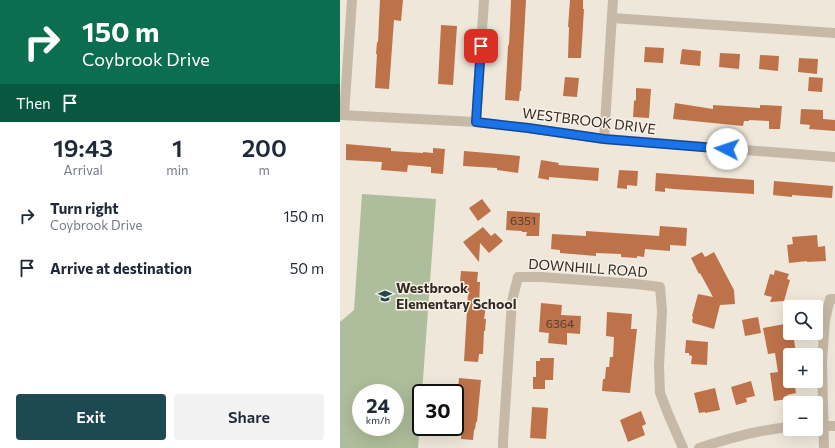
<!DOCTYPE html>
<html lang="en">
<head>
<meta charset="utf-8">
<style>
  :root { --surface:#fff; --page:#f2f2f3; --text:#1f2937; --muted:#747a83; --accent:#1f4952 }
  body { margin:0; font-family:Commissioner,sans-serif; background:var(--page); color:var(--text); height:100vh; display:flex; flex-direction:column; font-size:15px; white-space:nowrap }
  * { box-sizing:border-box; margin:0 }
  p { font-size:13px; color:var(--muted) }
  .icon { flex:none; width:22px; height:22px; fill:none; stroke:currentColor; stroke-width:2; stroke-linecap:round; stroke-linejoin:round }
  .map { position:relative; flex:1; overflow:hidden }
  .details { display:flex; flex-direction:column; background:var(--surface); width:340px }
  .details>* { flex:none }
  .hud { background:#0b6e4f; color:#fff; overflow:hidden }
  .buttons { position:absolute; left:443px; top:300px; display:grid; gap:8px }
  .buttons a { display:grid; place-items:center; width:40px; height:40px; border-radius:4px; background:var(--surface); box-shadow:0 4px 16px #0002; font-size:20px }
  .speed { position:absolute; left:12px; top:384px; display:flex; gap:8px; font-size:20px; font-weight:700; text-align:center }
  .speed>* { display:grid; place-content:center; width:52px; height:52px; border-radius:50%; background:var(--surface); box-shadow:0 4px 16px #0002; line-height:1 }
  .speed small { font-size:10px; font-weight:400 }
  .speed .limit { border:2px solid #111; border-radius:6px; background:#fff; color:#111 }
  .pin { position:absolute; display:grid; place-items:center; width:34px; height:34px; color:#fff; margin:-17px; border-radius:8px; box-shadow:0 2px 6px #0006 }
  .me { position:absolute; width:44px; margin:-22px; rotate:274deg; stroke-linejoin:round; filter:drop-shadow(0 0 3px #0008) }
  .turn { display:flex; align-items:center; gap:14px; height:84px; padding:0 16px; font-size:18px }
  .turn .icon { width:52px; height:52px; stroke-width:2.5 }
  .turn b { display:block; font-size:28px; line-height:34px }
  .then { display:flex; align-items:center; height:38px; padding:0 16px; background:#0003; gap:8px; font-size:15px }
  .eta { display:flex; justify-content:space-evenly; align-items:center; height:68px; text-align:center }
  .eta b { font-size:24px; font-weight:600; line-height:28px }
  .action { display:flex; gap:8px; margin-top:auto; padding:8px 16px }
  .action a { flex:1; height:46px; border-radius:4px; background:var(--accent); color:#fff; font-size:16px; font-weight:600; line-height:46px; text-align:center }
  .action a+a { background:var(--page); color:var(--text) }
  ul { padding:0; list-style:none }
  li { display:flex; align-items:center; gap:12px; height:52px; padding:0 16px }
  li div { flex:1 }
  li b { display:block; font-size:15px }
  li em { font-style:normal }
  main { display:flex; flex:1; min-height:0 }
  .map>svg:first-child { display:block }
  .green { fill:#aebd9b; fill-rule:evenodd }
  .building { fill:#be724a }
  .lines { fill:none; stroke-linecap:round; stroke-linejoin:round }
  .street { stroke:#c7b9a7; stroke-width:10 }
  .route-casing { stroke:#114b97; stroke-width:10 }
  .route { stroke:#1a73e8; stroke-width:7 }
  .labels { text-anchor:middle; stroke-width:3; stroke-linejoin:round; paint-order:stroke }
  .number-label { font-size:12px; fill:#563e30 }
  .street-label { font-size:14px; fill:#332c27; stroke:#f8f1e6 }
  .poi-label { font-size:14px; font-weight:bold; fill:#332c27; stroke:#f8f1e6; text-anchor:start }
</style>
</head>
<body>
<main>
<section class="details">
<div class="hud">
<div class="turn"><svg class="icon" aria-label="right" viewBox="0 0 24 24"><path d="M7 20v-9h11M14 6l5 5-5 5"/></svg><div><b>150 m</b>Coybrook Drive</div></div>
<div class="then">Then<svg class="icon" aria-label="arrive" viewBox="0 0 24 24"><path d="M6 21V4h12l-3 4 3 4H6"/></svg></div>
</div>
<div class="eta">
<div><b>19:43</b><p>Arrival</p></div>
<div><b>1</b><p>min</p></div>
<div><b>200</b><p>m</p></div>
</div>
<ul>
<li><svg class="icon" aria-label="right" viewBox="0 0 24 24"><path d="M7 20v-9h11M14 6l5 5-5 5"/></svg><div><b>Turn right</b><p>Coybrook Drive</p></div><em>150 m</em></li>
<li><svg class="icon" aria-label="arrive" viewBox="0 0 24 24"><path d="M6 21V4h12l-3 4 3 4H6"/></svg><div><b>Arrive at destination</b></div><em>50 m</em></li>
</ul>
<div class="action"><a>Exit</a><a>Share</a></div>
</section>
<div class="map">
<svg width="495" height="448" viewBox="0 0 495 448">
  <rect width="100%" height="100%" fill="#efe8da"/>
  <path class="green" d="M22,194l74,5 -14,194h-1v15l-3,40h-78v-126l14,-12zM21,393h34v34h-34z"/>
  <g class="building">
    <polygon points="40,0 63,0 61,21 54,20 49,89 35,88 37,54 36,54 37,42 38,42"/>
    <polygon points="171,0 186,0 181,91 180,91 179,101 165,100 168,46 169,44 170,25"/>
    <polygon points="230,0 243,0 243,9 244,9 241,58 228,58 229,27 228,27"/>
    <polygon points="101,25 117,26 113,85 98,84"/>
    <polygon points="305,47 324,48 323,63 304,62"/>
    <polygon points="342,49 361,51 360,66 340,64"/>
    <polygon points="380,53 400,54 399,69 379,67"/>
    <polygon points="420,55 439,56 438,71 419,69"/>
    <polygon points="459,58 478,59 477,74 458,72"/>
    <polygon points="225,77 239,78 237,97 223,96"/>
    <polygon points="469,77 483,78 482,92 468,91"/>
    <polygon points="296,88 311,89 309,118 293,117 294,101 296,100"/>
    <polygon points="335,103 373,109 373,105 420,108 420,105 442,106 440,129 429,129 429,121 409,120 409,121 404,121 403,126 333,119"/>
    <polygon points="461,109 483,110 483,119 495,120 495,131 469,129 470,125 460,124"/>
    <polygon points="6,144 51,148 51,151 83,153 83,152 93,153 93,148 105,149 103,174 91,173 91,167 68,165 67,172 41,170 42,162 6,160"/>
    <polygon points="124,151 159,154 180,156 178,173 157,170 157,168 123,166"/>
    <polygon points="201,160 219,163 218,165 259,168 258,181 209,177 209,180 198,178"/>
    <polygon points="279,170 298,171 297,186 287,185 287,189 277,188"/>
    <polygon points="316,173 414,180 414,194 333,189 325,188 325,192 315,191"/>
    <polygon points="434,181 493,186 492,198 452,195 452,197 433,195"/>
    <polygon points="142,199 151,211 138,221 129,208"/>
    <polygon points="167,211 200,213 199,236 186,236 187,232 182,232 182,231 166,230"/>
    <polygon points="320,226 347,228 346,246 330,245 330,251 305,249 304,257 297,256 297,258 281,257 281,254 256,253 256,256 220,253 220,250 211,249 212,234 246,236 246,231 319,236"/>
    <polygon points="143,227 151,236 155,233 163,241 149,253 140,243 139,262 123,242"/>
    <polygon points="477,235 478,247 485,246 486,261 467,262 467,261 449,263 447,245 453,244 452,237"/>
    <polygon points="362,252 365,257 374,252 394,290 395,304 380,305 374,329 353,323 352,321 353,317 352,316 358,294 373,297 360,273 359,274 351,258"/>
    <polygon points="435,270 449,274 447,279 450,280 444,301 430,302 432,297 424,295 430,274 434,275"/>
    <polygon points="121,271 138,272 137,282 140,282 139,306 146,306 144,319 146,319 145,331 144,331 143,354 139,354 138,362 124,361 128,294 119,293"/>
    <polygon points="201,303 222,305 221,315 241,316 240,334 227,333 227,345 208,343 209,333 199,332"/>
    <polygon points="267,312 292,314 291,329 297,329 290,393 262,391 263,379 265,379 266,367 269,367 270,357 273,357 274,337 266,336"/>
    <polygon points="418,317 421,333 405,336 402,320"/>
    <polygon points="450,323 450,333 453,333 456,353 450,355 450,381 454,381 456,393 447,395 447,399 434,401 430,373 438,372 435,353 428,354 423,328"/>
    <polygon points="346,340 368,342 367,365 351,364 352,356 349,355 349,353 345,353"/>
    <polygon points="200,358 214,358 213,380 205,380 205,389 193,389 193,377 196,377 196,361 200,361"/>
    <polygon points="119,378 141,380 137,422 136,422 135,429 134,430 133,440 121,439 123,401 117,401"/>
    <polygon points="411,381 415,396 406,398 407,402 396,405 391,387"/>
    <polygon points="375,388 380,410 365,413 365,412 359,413 354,393"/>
    <polygon points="192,407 208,408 206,439 190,438"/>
    <polygon points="301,411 306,424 302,426 305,435 288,442 280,420"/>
  </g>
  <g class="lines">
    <g class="street">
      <polyline points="272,18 495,33"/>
      <polyline points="0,115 136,122 188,128 264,139 495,157"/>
      <polyline points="4,115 12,0"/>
      <polyline points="136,122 144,0"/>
      <polyline points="264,139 273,0"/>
      <polyline points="476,426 495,426"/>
      <polyline points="163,448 163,442 172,301 178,277 201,277 296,284 320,287 322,311 319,366 320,393 329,416 343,448"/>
      <path d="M359,448c31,-10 59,-18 91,-21"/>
      <polyline points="484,448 482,362 485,320 490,299 495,299"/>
    </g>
  </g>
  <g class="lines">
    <g class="route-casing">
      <polyline id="route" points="141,46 136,122 188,128 264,139 387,149"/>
    </g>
    <use href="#route" class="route"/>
  </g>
  <defs>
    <g id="school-bare" transform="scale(1.08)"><path d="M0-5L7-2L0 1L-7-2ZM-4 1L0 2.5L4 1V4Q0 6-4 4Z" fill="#1f4952" stroke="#f8f1e6" stroke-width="2.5" paint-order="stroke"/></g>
  </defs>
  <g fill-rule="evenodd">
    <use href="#school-bare" x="45" y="296"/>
  </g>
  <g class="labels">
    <g class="number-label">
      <text x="183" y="225">6351</text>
      <text x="220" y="328">6364</text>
    </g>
    <g class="street-label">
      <text transform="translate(249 121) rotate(7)" y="5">WESTBROOK DRIVE</text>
      <text transform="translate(248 268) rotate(4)" y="5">DOWNHILL ROAD</text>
    </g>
    <g class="poi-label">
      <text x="56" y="293">Westbrook<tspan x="56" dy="16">Elementary School</tspan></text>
    </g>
  </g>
</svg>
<div class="buttons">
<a><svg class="icon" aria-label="search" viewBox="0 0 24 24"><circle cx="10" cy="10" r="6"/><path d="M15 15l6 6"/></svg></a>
<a>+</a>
<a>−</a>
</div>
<div class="speed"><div>24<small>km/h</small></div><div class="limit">30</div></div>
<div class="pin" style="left:141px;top:46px;background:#d93025"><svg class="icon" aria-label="arrive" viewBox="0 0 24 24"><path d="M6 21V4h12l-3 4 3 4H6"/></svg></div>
<svg class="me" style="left:387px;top:149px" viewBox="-20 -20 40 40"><circle r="19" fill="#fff"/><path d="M0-13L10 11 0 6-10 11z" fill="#1a73e8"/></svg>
</div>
</main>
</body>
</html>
